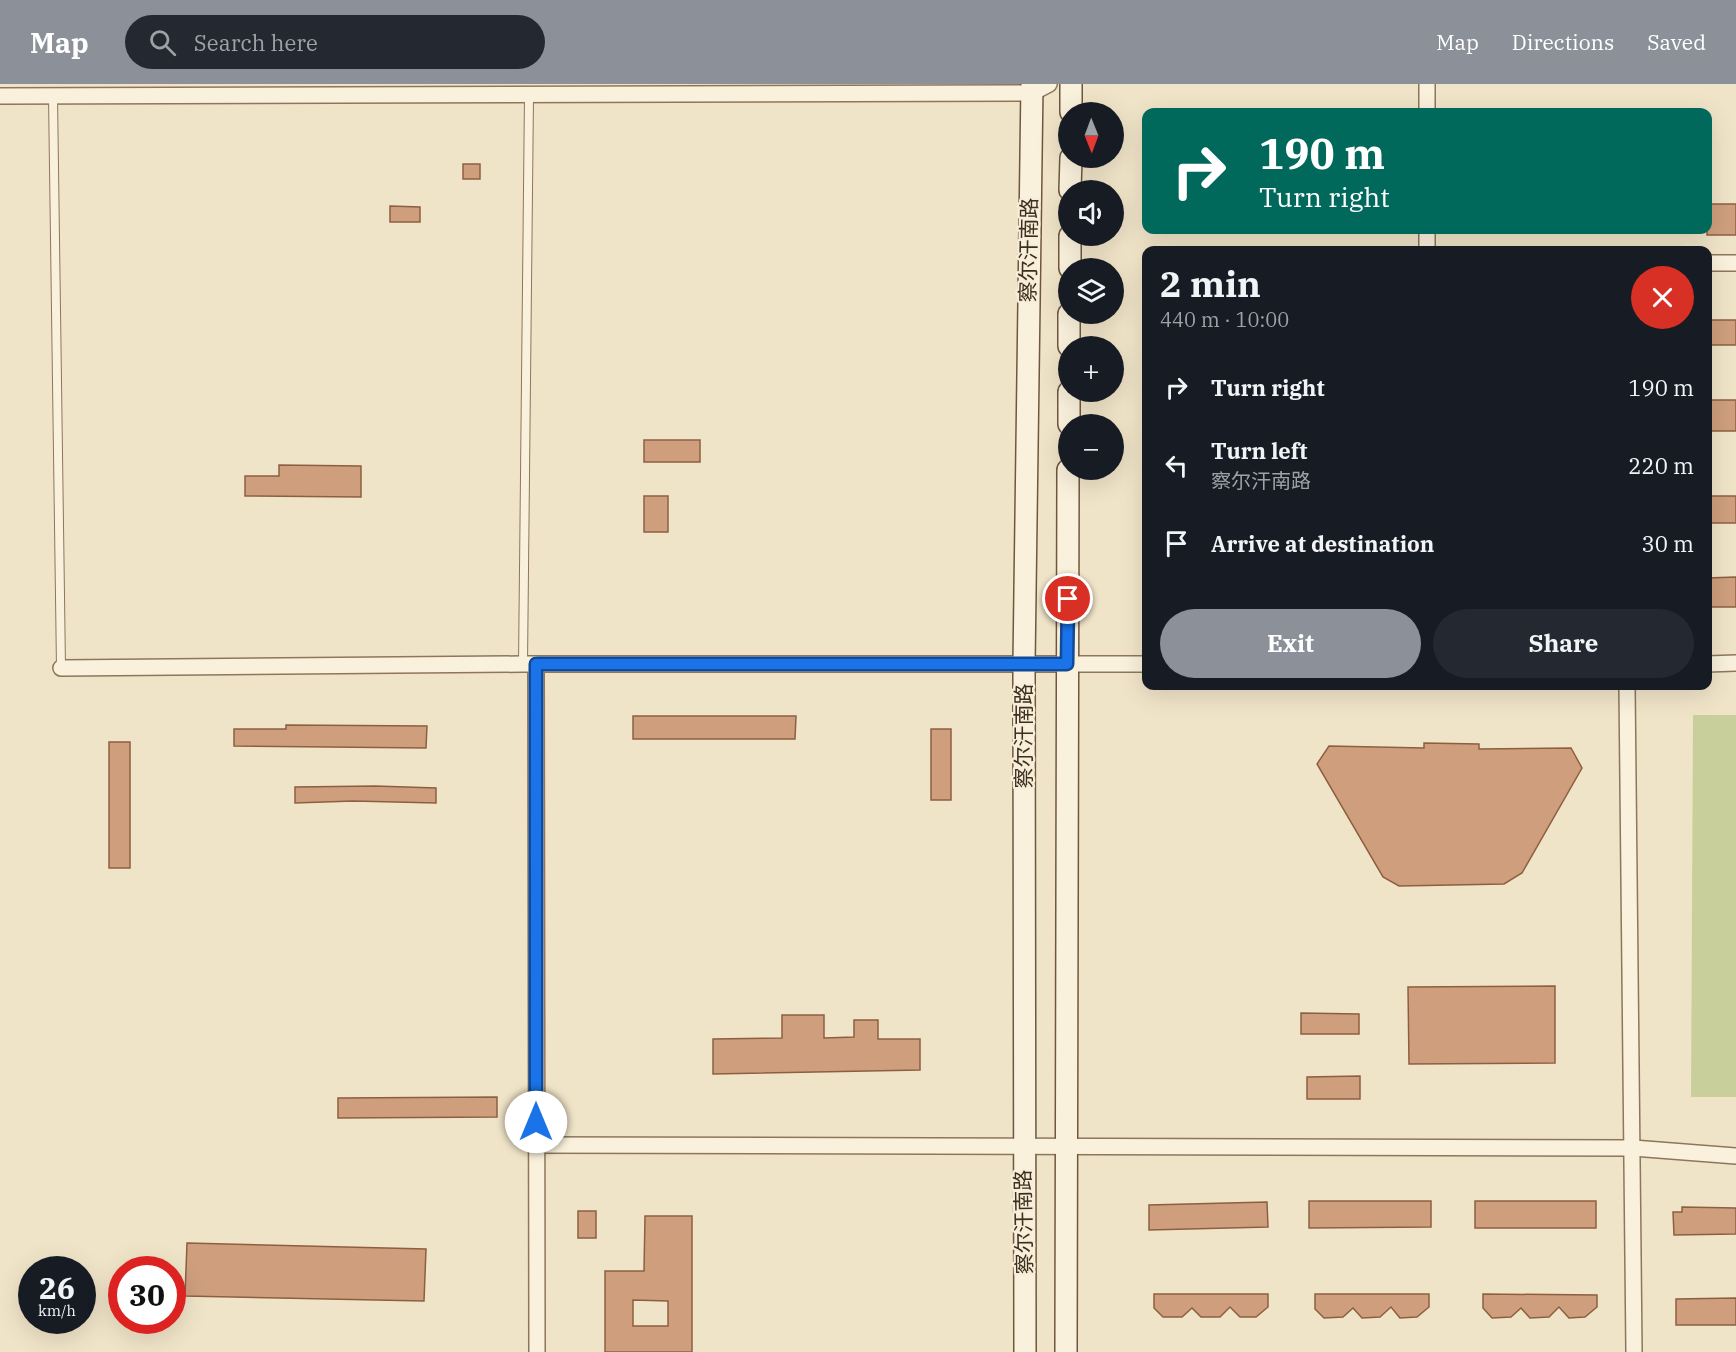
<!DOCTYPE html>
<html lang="en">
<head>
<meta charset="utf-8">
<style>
  :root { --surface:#171b24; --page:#242831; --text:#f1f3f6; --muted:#9ea1a6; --accent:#8c9099 }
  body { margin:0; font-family:"IBM Plex Serif","Noto Sans SC",serif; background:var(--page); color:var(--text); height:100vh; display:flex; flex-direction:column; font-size:22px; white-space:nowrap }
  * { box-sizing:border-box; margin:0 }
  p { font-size:20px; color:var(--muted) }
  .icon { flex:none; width:33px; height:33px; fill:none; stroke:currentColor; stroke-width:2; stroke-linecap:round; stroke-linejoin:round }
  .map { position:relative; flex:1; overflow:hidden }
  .panel { position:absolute; left:1142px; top:162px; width:570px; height:444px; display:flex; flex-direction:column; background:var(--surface); border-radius:12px; box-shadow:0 6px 24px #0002 }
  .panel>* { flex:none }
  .hud { position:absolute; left:1142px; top:24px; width:570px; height:126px; border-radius:12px; box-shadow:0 6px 24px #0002; background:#00695c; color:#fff; overflow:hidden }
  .needle { width:39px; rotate:179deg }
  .buttons { position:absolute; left:1058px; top:18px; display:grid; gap:12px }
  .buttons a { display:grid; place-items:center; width:66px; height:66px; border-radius:50%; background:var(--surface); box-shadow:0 6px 24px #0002; font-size:30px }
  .speed { position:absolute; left:18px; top:1172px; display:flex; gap:12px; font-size:30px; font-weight:700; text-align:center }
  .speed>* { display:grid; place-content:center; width:78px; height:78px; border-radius:50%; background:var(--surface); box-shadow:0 6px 24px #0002; line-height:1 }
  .speed small { font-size:15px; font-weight:400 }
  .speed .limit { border:9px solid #d22; background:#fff; color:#111 }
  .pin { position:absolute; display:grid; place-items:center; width:51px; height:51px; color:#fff; margin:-26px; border:3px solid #fff; border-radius:50%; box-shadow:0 2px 6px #0007 }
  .me { position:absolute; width:66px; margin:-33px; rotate:0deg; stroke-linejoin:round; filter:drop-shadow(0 0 4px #0008) }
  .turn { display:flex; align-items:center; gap:21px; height:126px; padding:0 18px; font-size:27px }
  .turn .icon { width:78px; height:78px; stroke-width:2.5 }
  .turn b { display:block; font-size:42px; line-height:51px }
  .round { display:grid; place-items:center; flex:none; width:63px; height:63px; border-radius:32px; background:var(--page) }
  .headline { display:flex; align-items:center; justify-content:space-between; height:102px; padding:0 18px }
  h1 { font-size:36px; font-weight:700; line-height:45px }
  .cta { display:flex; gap:12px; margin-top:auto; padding:12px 18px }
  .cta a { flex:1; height:69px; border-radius:36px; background:var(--accent); color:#fff; font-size:24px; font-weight:700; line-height:69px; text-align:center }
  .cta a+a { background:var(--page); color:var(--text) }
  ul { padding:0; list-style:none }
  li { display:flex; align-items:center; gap:18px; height:78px; padding:0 18px }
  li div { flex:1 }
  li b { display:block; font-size:22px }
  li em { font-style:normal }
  header { display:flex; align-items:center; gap:36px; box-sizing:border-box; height:84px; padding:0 30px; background:var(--accent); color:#fff }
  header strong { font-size:28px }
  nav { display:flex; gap:33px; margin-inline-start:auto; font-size:21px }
  .search { width:420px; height:54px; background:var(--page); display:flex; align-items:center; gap:15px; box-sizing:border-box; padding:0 21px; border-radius:33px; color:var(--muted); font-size:22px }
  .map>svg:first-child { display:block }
  .green { fill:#c9cf9b }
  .building { fill:#cf9f7d; stroke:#8d5f41; stroke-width:1.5; fill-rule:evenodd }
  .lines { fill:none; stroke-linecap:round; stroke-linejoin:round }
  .lane-casing { stroke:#8d765c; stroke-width:10 }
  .street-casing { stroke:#8d765c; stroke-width:18 }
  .secondary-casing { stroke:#6f573f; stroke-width:24 }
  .lane { stroke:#faf1dc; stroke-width:8 }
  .street { stroke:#faf1dc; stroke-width:15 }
  .secondary { stroke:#faf1dc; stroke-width:21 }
  .route-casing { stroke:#114b97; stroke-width:15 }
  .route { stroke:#1a73e8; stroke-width:10 }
  .labels { text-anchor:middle; stroke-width:4.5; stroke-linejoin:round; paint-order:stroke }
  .street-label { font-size:21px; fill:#3d2e20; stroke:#f7eed8 }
</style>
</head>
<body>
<header>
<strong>Map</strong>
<div class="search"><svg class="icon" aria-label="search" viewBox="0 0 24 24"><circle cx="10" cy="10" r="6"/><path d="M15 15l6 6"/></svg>Search here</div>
<nav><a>Map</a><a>Directions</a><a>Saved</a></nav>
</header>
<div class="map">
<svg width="1736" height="1268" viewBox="0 0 1736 1268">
  <rect width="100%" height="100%" fill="#f0e4c8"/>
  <polygon class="green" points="1693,631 1736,631 1736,1013 1691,1013"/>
  <g class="building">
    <rect x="463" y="80" width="17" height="15"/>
    <rect x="1707" y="120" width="29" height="31"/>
    <polygon points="390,122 420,123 420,138 390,138"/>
    <rect x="1707" y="236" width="29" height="25"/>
    <rect x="1707" y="316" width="29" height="31"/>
    <rect x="644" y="356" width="56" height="22"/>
    <polygon points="279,381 361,382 361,413 245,412 245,392 279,392"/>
    <rect x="644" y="412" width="24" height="36"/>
    <rect x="1707" y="412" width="29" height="27"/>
    <polygon points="1736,493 1736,523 1707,523 1707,494"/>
    <polygon points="633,632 796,632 795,655 633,655"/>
    <polygon points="286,641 427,642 426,664 234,662 234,645 286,645"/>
    <rect x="931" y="645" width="20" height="71"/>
    <rect x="109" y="658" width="21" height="126"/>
    <polygon points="1424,659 1479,660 1479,665 1571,664 1582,684 1522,789 1504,800 1399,802 1383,793 1317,680 1329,662 1424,664"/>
    <polygon points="375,702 436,704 436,719 353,717 295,719 295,703"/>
    <polygon points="1555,902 1555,979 1409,980 1408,903"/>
    <polygon points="1301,929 1359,930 1359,950 1301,950"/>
    <polygon points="782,931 824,931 824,954 854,953 854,936 878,936 878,955 920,955 920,986 713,990 713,955 782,954"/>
    <polygon points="1360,992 1360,1015 1307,1015 1307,993"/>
    <polygon points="497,1013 497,1033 338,1034 338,1014"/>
    <polygon points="1309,1117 1431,1117 1431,1143 1309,1144"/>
    <rect x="1475" y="1117" width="121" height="27"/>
    <polygon points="1267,1118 1268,1143 1149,1146 1149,1121"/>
    <polygon points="1682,1123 1736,1124 1736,1150 1674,1151 1673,1128 1682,1128"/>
    <rect x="578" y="1127" width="18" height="27"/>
    <path d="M645,1132h47v136h-87v-81h39zM633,1216l35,1v25h-35z"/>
    <polygon points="187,1159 426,1165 424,1217 185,1212"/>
    <polygon points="1154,1210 1268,1210 1268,1223 1256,1233 1240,1233 1230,1223 1220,1233 1201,1233 1192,1224 1182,1233 1163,1233 1154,1224"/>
    <polygon points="1315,1210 1429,1210 1429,1223 1417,1233 1400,1234 1391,1223 1380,1233 1362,1234 1353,1224 1343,1233 1324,1234 1315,1225"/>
    <polygon points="1483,1210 1597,1211 1597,1223 1585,1233 1569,1234 1559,1223 1549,1233 1530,1234 1521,1224 1511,1233 1492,1234 1483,1224"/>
    <polygon points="1736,1214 1736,1241 1676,1241 1676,1215"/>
  </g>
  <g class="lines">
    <g class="lane-casing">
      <g id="lane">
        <polyline points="53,12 61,584"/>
        <polyline points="523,580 529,12"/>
      </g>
    </g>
    <g class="street-casing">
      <g id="street">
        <polyline points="1427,0 1427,28"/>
        <polyline points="0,12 1032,9 1049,0"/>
        <polyline points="1427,146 1427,166"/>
        <polyline points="1707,179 1736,179"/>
        <polyline points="536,580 537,1268"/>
        <polyline points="1707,580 1736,579"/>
        <polyline points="61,584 523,580 1146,580"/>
        <polyline points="1627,602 1634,1268"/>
        <polyline points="536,1061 1633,1064 1736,1072"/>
      </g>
    </g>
    <g class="secondary-casing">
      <g id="secondary">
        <polyline points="1071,28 1071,0"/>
        <polyline points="1070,106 1071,74"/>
        <polyline points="1070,184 1070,152"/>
        <polyline points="1069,262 1069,230"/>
        <polyline points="1069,340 1069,308"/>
        <polyline points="1025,1268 1024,580 1032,0"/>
        <polyline points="1066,1268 1068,386"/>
      </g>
    </g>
    <use href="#lane" class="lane"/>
    <use href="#street" class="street"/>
    <use href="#secondary" class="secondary"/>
  </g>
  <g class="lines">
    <g class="route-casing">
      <polyline id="route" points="536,1038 536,580 1067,580 1068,515"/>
    </g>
    <use href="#route" class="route"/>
  </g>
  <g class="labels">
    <g class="street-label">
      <text transform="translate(1029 166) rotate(-89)" y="7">察尔汗南路</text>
      <text transform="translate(1024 652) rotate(-90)" y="7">察尔汗南路</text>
      <text transform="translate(1024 1138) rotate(-91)" y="7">察尔汗南路</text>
    </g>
  </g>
</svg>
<div class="buttons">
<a><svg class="needle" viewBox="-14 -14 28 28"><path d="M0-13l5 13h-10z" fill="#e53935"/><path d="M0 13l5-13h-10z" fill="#9ea1a6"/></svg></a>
<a><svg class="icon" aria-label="sound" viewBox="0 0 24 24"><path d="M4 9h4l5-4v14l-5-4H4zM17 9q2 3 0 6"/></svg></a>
<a><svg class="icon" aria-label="layers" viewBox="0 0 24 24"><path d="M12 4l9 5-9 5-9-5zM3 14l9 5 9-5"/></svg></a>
<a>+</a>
<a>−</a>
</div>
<div class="speed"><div>26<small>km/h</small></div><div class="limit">30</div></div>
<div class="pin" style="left:1068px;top:515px;background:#d93025"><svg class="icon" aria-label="arrive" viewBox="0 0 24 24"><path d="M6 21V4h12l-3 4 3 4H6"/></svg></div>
<svg class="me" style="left:536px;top:1038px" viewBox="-20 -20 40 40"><circle r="19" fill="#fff"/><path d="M0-13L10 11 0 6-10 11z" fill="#1a73e8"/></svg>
<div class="hud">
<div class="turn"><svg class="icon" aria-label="right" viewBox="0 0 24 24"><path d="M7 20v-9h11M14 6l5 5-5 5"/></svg><div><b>190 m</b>Turn right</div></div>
</div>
<section class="panel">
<div class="headline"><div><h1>2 min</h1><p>440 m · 10:00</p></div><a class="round" style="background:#d93025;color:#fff"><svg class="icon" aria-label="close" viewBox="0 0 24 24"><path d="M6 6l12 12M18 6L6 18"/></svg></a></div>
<ul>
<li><svg class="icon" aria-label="right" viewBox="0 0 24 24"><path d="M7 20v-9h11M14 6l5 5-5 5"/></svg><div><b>Turn right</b></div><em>190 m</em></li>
<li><svg class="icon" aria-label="left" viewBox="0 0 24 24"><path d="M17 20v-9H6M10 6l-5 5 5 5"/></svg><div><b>Turn left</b><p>察尔汗南路</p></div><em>220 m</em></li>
<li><svg class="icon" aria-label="arrive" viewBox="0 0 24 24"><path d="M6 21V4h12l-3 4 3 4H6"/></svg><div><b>Arrive at destination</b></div><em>30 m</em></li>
</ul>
<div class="cta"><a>Exit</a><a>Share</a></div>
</section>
</div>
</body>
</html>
